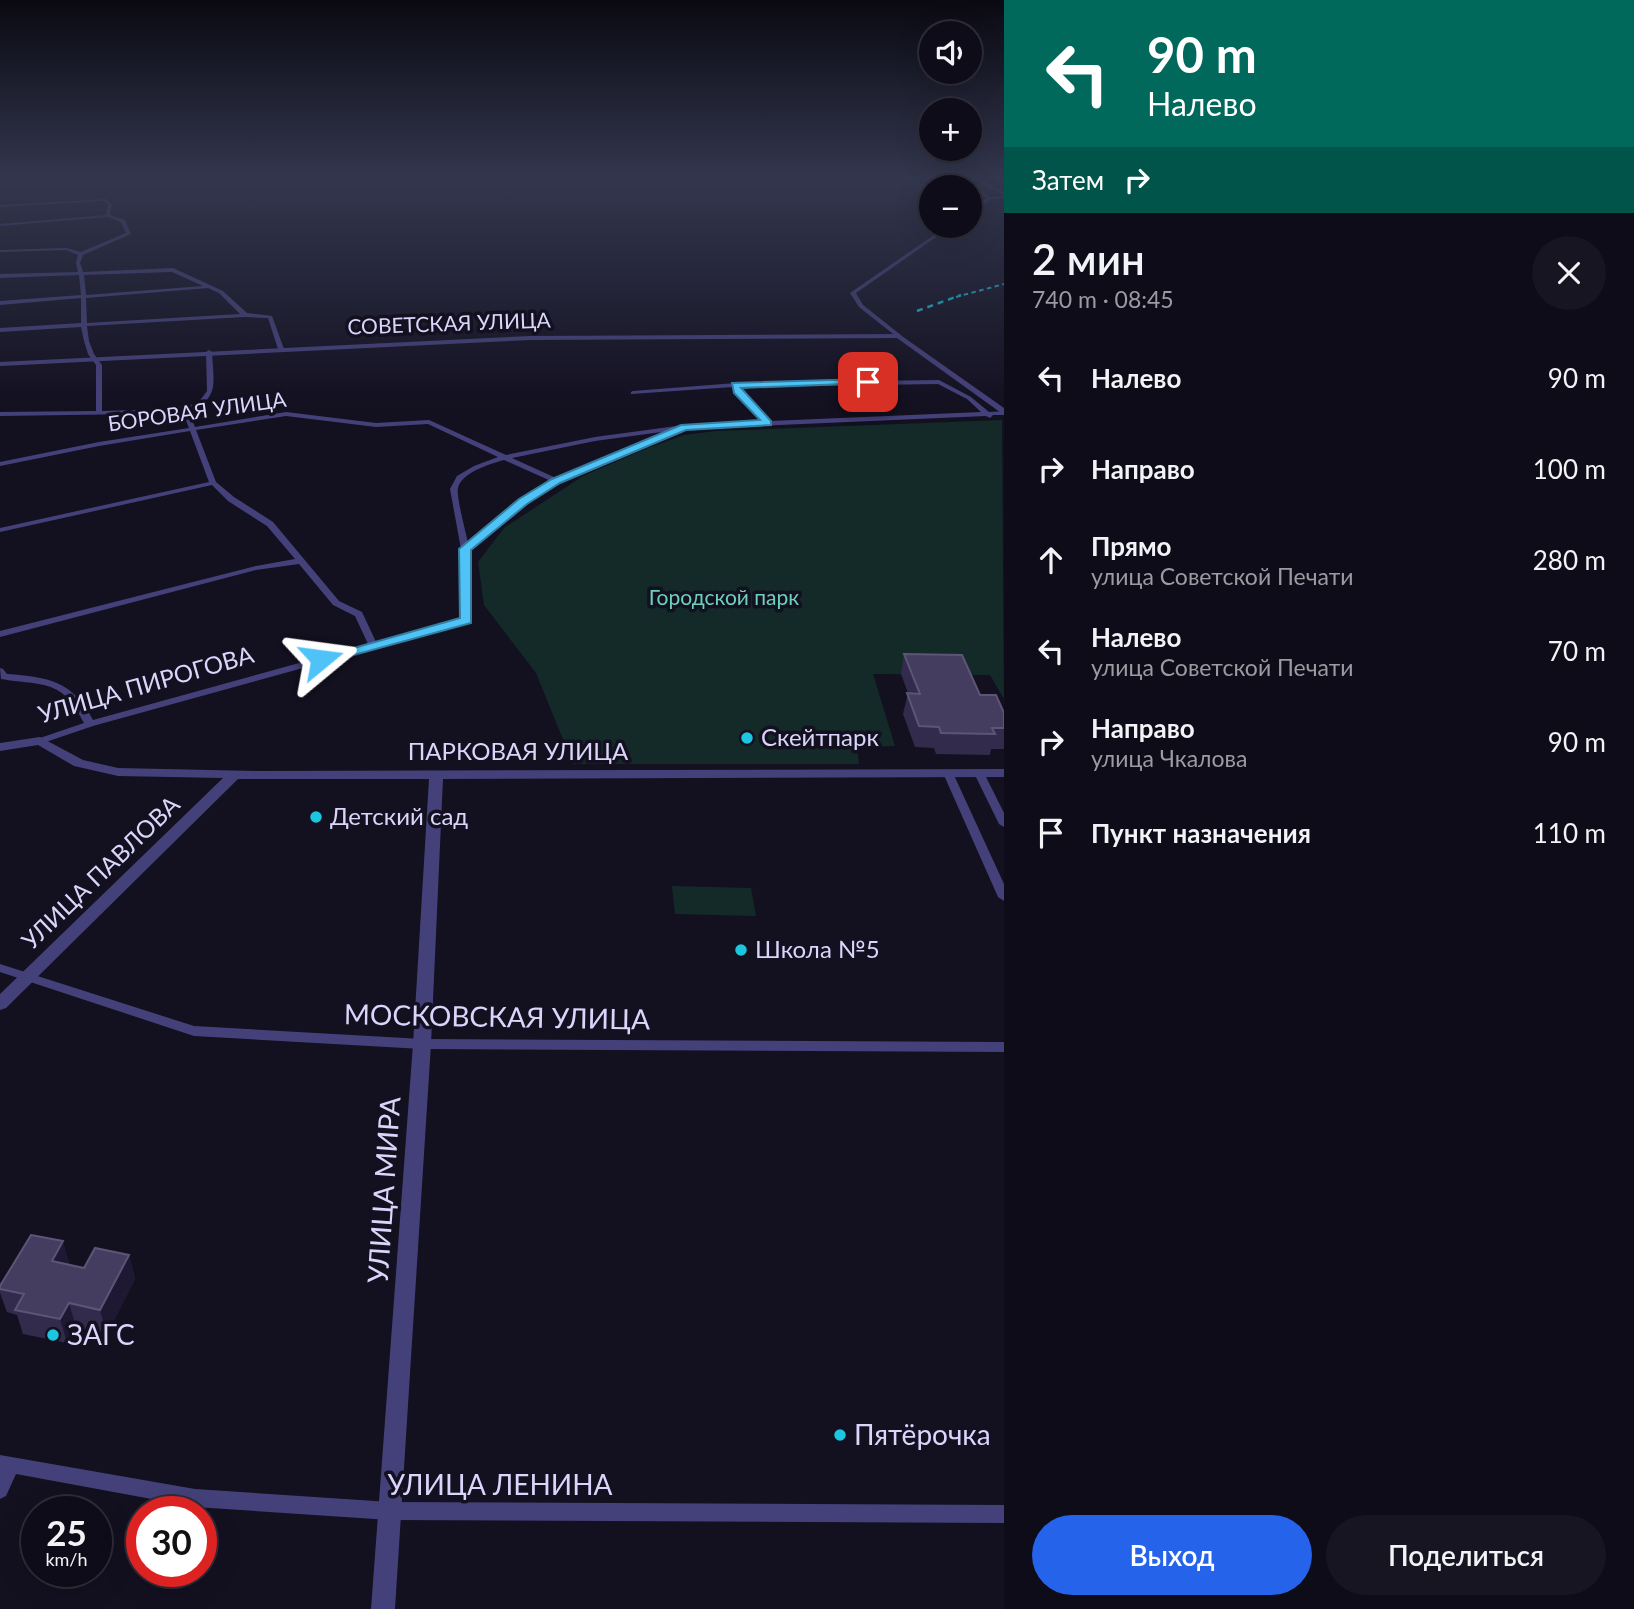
<!DOCTYPE html>
<html lang="ru">
<head>
<meta charset="utf-8">
<style>
  :root { --surface:#0e0c18; --page:#171521; --text:#f1f3f6; --muted:#9b9ba2; --line:#2e2c37; --accent:#2563eb }
  body { margin:0; font-family:Lato,sans-serif; background:var(--page); color:var(--text); height:100vh; display:flex; flex-direction:column; font-size:26px; white-space:nowrap }
  * { box-sizing:border-box; margin:0 }
  p { font-size:23px; color:var(--muted) }
  .icon { flex:none; width:38px; height:38px; fill:none; stroke:currentColor; stroke-width:2; stroke-linecap:round; stroke-linejoin:round }
  .map { position:relative; flex:1; overflow:hidden }
  .side { display:flex; flex-direction:column; background:var(--surface); width:630px }
  .side>* { flex:none }
  .banner { background:#00695c; color:#fff; overflow:hidden }
  .buttons { position:absolute; left:919px; top:21px; display:grid; gap:14px }
  .buttons a { display:grid; place-items:center; width:63px; height:63px; border-radius:50%; background:var(--surface); box-shadow:0 7px 28px #0002,0 0 0 2px var(--line); font-size:35px }
  .speed { position:absolute; left:21px; top:1496px; display:flex; gap:14px; font-size:35px; font-weight:700; text-align:center }
  .speed>* { display:grid; place-content:center; width:91px; height:91px; border-radius:50%; background:var(--surface); box-shadow:0 7px 28px #0002,0 0 0 2px var(--line); line-height:1 }
  .speed small { font-size:18px; font-weight:400 }
  .speed .limit { border:10px solid #d22; background:#fff; color:#111 }
  .pin { position:absolute; display:grid; place-items:center; width:60px; height:60px; color:#fff; margin:-30px; border-radius:14px; box-shadow:0 4px 10px #0006 }
  .me { position:absolute; width:77px; margin:-38px; rotate:74deg; stroke-linejoin:round; filter:drop-shadow(0 0 5px #0008) }
  .turn { display:flex; align-items:center; gap:24px; height:147px; padding:0 28px; font-size:32px }
  .turn .icon { width:91px; height:91px; stroke-width:2.5 }
  .turn b { display:block; font-size:49px; line-height:60px }
  .then { display:flex; align-items:center; height:66px; padding:0 28px; background:#0003; gap:14px; font-size:26px }
  .round { display:grid; place-items:center; flex:none; width:74px; height:74px; border-radius:37px; background:var(--page) }
  .summary { display:flex; align-items:center; justify-content:space-between; height:119px; padding:0 28px }
  h1 { font-size:42px; font-weight:600; line-height:52px }
  .action { display:flex; gap:14px; margin-top:auto; padding:14px 28px }
  .action a { flex:1; height:80px; border-radius:42px; background:var(--accent); color:#fff; font-size:28px; font-weight:600; line-height:80px; text-align:center }
  .action a+a { background:var(--page); color:var(--text) }
  ul { padding:0; list-style:none }
  li { display:flex; align-items:center; gap:21px; height:91px; padding:0 28px }
  li div { flex:1 }
  li b { display:block; font-size:26px }
  li em { font-style:normal }
  main { display:flex; flex:1; min-height:0 }
  .map>svg:first-child { display:block }
  .green { fill:#142a29 }
  .lines { fill:none; stroke-linecap:round; stroke-linejoin:round }
  .minor { fill:#44417a; fill-rule:evenodd }
  .tertiary { fill:#44417a; fill-rule:evenodd }
  .rail-far1 { stroke:#1cc6df; stroke-width:2; stroke-dasharray:4.5 3.5; stroke-linecap:butt }
  .rail { stroke:#1cc6df; stroke-width:2.5; stroke-dasharray:6 5; stroke-linecap:butt }
  .wall { fill:#332b4c }
  .shaded-wall { fill:#1e1833 }
  .building { fill:#453d5f; stroke:#5c5577; stroke-width:2 }
  .route { fill:#4fc3f7; stroke:#337fa1; stroke-width:2 }
  .poi-dot { fill:#1cc6df; stroke:#131020; stroke-width:2.5 }
  .labels { text-anchor:middle; stroke-width:7; stroke-linejoin:round; paint-order:stroke }
  .far-street-label { font-size:21px; fill:#dad5fa; stroke:#131020 }
  .far-park-label { font-size:21px; fill:#6ad1ba; stroke:#131020 }
  .street-label { font-size:24px; fill:#dad5fa; stroke:#131020 }
  .poi-label { font-size:24px; fill:#dad5fa; stroke:#131020; text-anchor:start }
  .near-street-label { font-size:28px; fill:#dad5fa; stroke:#131020 }
  .near-poi-label { font-size:28px; fill:#dad5fa; stroke:#131020; text-anchor:start }
</style>
</head>
<body>
<main>
<div class="map">
<svg width="1004" height="1609" viewBox="0 0 1004 1609">
  <rect width="100%" height="100%" fill="#131020"/>
  <g class="green">
    <polygon points="1002,420 1004,699 990,675 873,674 895,746 857,747 859,764 573,764 536,673 484,605 478,562 504,528 583,476 648,448 684,435 716,431"/>
    <polygon points="672,886 751,888 756,916 675,914"/>
  </g>
  <g class="lines">
    <g class="minor">
      <polygon points="888,180 953,182 971,186 991,197 1004,196 1004,198 991,199 970,214 970,211 987,198 970,187 953,184"/>
      <polygon points="974,180 980,180 1004,192 1004,195"/>
      <path d="M106,199l6,5 -2,11 15,5 6,14 -48,21 -3,8 3,9 90,-4 50,23 24,22 25,3 12,33 -3,2 -3,-2 -10,-31 -23,-1 -158,9 2,15 5,13 8,11v46l63,-2 21,-3 12,-3 9,-12 -1,-39 3,-2 3,2c1,28 9,48 -24,58l7,17 91,-15 90,11 53,-3 77,35 89,-18 89,-12 79,-3 -28,-30 -2,-5 -102,7v-2l2,-1 103,-8 203,-3 32,17 18,15 15,-1v4h-11l-3,3 -4,-2 -301,13 -126,54 -33,20 -57,47 1,72 -377,104 -53,18 -5,-3 2,-2 47,-16c-22,-45 -41,-37 -83,-44l-1,-11 3,1 4,5c41,3 66,7 86,46l275,-76 -13,-28 -22,-11 -34,-41 -43,6 -256,67v-6l256,-65 39,-7 -28,-33 -39,-25 -16,-16 -212,47v-4l209,-46 -19,-51 -91,15 -99,20v-4l99,-20 90,-14 -7,-17 -45,3 -137,2v-4l96,-1v-46l-8,-11 -4,-13 -3,-14 -81,5v-4l81,-5v-25l-81,7v-4l81,-6 -2,-20 -79,3v-4l78,-2 -2,-9 2,-8 -12,-5 -66,2v-2l66,-2 15,4 45,-19 -5,-11 -13,-5 -108,9v-2l106,-9 2,-11 -5,-3 -103,6v-2zM172,272l31,14 -117,9 -2,-20zM208,288l11,5 21,21 -153,9 -1,-25zM938,384l29,15 14,13 -211,9 -30,-30 -1,-4zM286,416l90,11 52,-3 70,33 -24,9 -17,10 -7,13 11,60 2,70 -87,23 -14,-30 -23,-11 -66,-79 -39,-25 -18,-15 -20,-52zM669,431l-113,47 -44,-20 83,-17zM504,460l47,21 -31,18 -52,44c-2,-11 -12,-46 -10,-55 4,-16 32,-24 46,-28z"/>
      <polygon points="947,226 952,226 856,293 863,305 902,336 897,337 859,307 850,293"/>
      <polygon points="948,770 953,773 1004,884 1004,901 998,897 943,773"/>
      <polygon points="979,770 984,773 1004,813 1004,827 999,824 974,773"/>
      <polygon points="0,964 194,1026 422,1039 1004,1042 1004,1052 422,1049 194,1036 0,972"/>
      <polygon points="0,1455 195,1489 390,1502 1004,1505 1004,1523 390,1520 195,1507 16,1474 6,1496 0,1499"/>
    </g>
    <g class="tertiary">
      <polygon points="899,334 1004,408 1004,415 897,338 530,340 0,366 0,362 530,336"/>
      <polygon points="40,737 83,760 118,768 257,771 1004,769 1004,777 443,779 431,1044 395,1609 371,1609 413,1044 429,779 238,779 6,1008 0,1010 0,994 223,778 118,776 74,766 38,745 0,751 0,743"/>
    </g>
    <polyline class="rail-far1" points="956,297 1004,284"/>
    <polyline class="rail" points="917,311 961,295"/>
  </g>
  <g class="wall">
    <polygon points="904,654 980,695 1004,713 1004,749 991,749 990,755 936,754 934,748 915,747 903,714 908,693 901,674"/>
    <polygon points="129,1255 135,1279 107,1334 76,1327 67,1343 23,1334 17,1315 7,1312 0,1293 0,1286 70,1265 84,1268"/>
  </g>
  <g class="shaded-wall">
    <polygon points="63,1241 70,1265 52,1261"/>
    <polygon points="129,1255 135,1279 107,1334 100,1310"/>
    <polygon points="69,1303 76,1327 67,1343 60,1319"/>
  </g>
  <g class="building">
    <polygon points="904,654 962,655 980,695 996,695 1004,713 1004,728 992,728 995,734 941,733 939,727 919,726 907,693 920,694"/>
    <polygon points="31,1235 63,1241 52,1261 84,1268 95,1248 129,1255 100,1310 69,1303 60,1319 15,1310 24,1294 0,1289 0,1286"/>
  </g>
  <linearGradient id="sky" x2="0" y2="1"><stop stop-color="#0a0912"/><stop offset="0.44" stop-color="#33374e"/><stop offset="1" stop-color="#33374e" stop-opacity="0"/></linearGradient>
  <rect width="1004" height="405" fill="url(#sky)"/>
  <polygon class="route" points="868,379 871,383 741,388 771,421 771,425 686,430 560,483 527,504 471,550 471,623 321,664 315,659 460,618 459,549 519,499 552,479 681,425 760,420 734,393 732,383"/>
  <g class="poi-dot">
    <circle cx="747" cy="738" r="7"/>
    <circle cx="316" cy="817" r="7"/>
    <circle cx="741" cy="950" r="7"/>
    <circle cx="53" cy="1335" r="7"/>
    <circle cx="840" cy="1435" r="7"/>
  </g>
  <g class="labels">
    <g class="far-street-label">
      <text transform="translate(449 324) rotate(-2)" y="7">СОВЕТСКАЯ УЛИЦА</text>
      <text transform="translate(197 412) rotate(-8)" y="7">БОРОВАЯ УЛИЦА</text>
    </g>
    <g class="far-park-label">
      <text x="724" y="605">Городской парк</text>
    </g>
    <g class="street-label">
      <text transform="translate(146 685) rotate(-16)" y="8">УЛИЦА ПИРОГОВА</text>
      <text x="518" y="760">ПАРКОВАЯ УЛИЦА</text>
      <text transform="translate(101 873) rotate(-44)" y="8">УЛИЦА ПАВЛОВА</text>
    </g>
    <g class="poi-label">
      <text x="761" y="746">Скейтпарк</text>
      <text x="330" y="825">Детский сад</text>
      <text x="755" y="958">Школа №5</text>
    </g>
    <g class="near-street-label">
      <text transform="translate(497 1017) rotate(1)" y="10">МОСКОВСКАЯ УЛИЦА</text>
      <text transform="translate(384 1190) rotate(-86)" y="10">УЛИЦА МИРА</text>
      <text x="500" y="1495">УЛИЦА ЛЕНИНА</text>
    </g>
    <g class="near-poi-label">
      <text x="67" y="1345">ЗАГС</text>
      <text x="854" y="1445">Пятёрочка</text>
    </g>
  </g>
</svg>
<div class="buttons">
<a><svg class="icon" aria-label="sound" viewBox="0 0 24 24"><path d="M4 9h4l5-4v14l-5-4H4zM17 9q2 3 0 6"/></svg></a>
<a>+</a>
<a>−</a>
</div>
<div class="speed"><div>25<small>km/h</small></div><div class="limit">30</div></div>
<div class="pin" style="left:868px;top:382px;background:#d93025"><svg class="icon" aria-label="arrive" viewBox="0 0 24 24"><path d="M6 21V4h12l-3 4 3 4H6"/></svg></div>
<svg class="me" style="left:321px;top:659px" viewBox="-20 -20 40 40"><path d="M0-17L14 15 0 8-14 15z" fill="#4fc3f7" stroke="#fff" stroke-width="4"/></svg>
</div>
<section class="side">
<div class="banner">
<div class="turn"><svg class="icon" aria-label="left" viewBox="0 0 24 24"><path d="M17 20v-9H6M10 6l-5 5 5 5"/></svg><div><b>90 m</b>Налево</div></div>
<div class="then">Затем<svg class="icon" aria-label="right" viewBox="0 0 24 24"><path d="M7 20v-9h11M14 6l5 5-5 5"/></svg></div>
</div>
<div class="summary"><div><h1>2 мин</h1><p>740 m · 08:45</p></div><a class="round"><svg class="icon" aria-label="close" viewBox="0 0 24 24"><path d="M6 6l12 12M18 6L6 18"/></svg></a></div>
<ul>
<li><svg class="icon" aria-label="left" viewBox="0 0 24 24"><path d="M17 20v-9H6M10 6l-5 5 5 5"/></svg><div><b>Налево</b></div><em>90 m</em></li>
<li><svg class="icon" aria-label="right" viewBox="0 0 24 24"><path d="M7 20v-9h11M14 6l5 5-5 5"/></svg><div><b>Направо</b></div><em>100 m</em></li>
<li><svg class="icon" aria-label="ahead" viewBox="0 0 24 24"><path d="M12 20V5M6 11l6-6 6 6"/></svg><div><b>Прямо</b><p>улица Советской Печати</p></div><em>280 m</em></li>
<li><svg class="icon" aria-label="left" viewBox="0 0 24 24"><path d="M17 20v-9H6M10 6l-5 5 5 5"/></svg><div><b>Налево</b><p>улица Советской Печати</p></div><em>70 m</em></li>
<li><svg class="icon" aria-label="right" viewBox="0 0 24 24"><path d="M7 20v-9h11M14 6l5 5-5 5"/></svg><div><b>Направо</b><p>улица Чкалова</p></div><em>90 m</em></li>
<li><svg class="icon" aria-label="arrive" viewBox="0 0 24 24"><path d="M6 21V4h12l-3 4 3 4H6"/></svg><div><b>Пункт назначения</b></div><em>110 m</em></li>
</ul>
<div class="action"><a>Выход</a><a>Поделиться</a></div>
</section>
</main>
</body>
</html>
